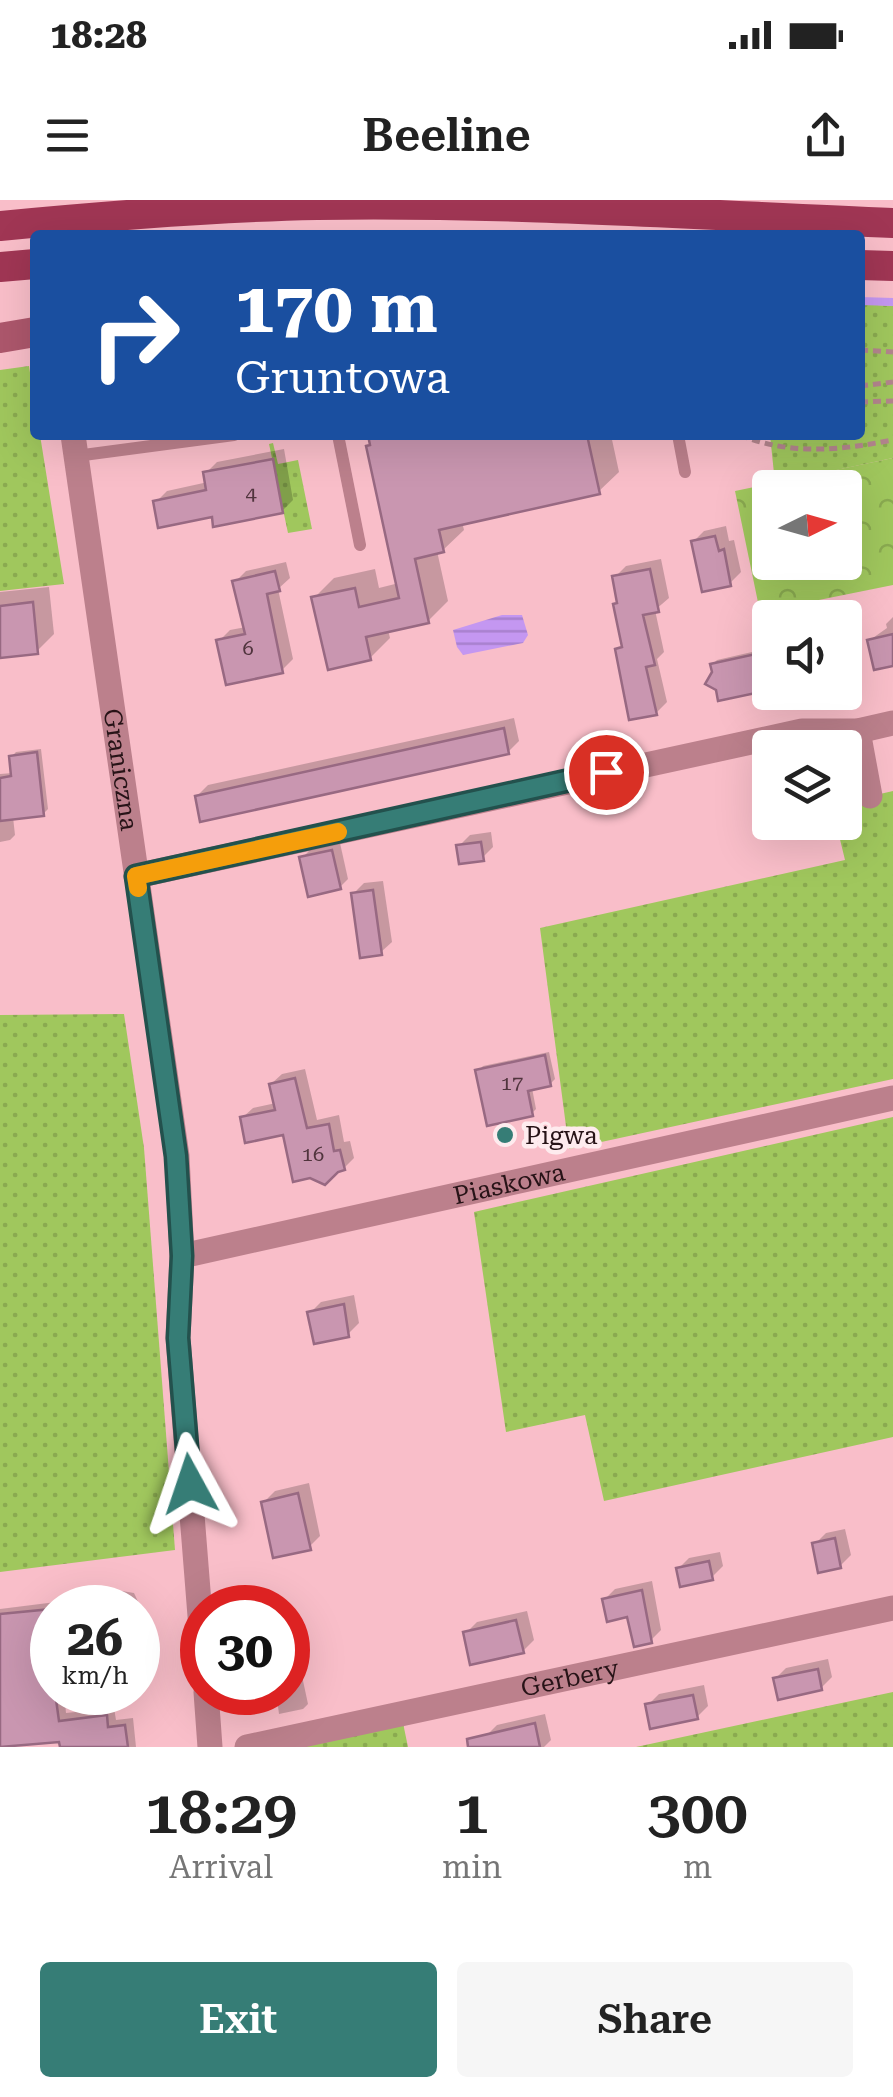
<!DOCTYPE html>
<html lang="en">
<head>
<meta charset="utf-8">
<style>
  :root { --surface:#fff; --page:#f6f6f6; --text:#222; --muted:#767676; --accent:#367d76 }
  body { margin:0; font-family:"Roboto Serif",serif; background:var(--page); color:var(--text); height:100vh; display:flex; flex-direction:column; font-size:38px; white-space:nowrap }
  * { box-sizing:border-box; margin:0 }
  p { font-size:32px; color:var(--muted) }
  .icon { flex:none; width:55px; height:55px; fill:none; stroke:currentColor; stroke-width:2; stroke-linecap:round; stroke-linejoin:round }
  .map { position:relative; height:1547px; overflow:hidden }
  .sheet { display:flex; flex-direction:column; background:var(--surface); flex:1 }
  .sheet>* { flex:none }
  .hud { position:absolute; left:30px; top:30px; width:835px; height:210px; border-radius:10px; box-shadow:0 10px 40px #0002; background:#1a4fa0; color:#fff; overflow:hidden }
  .needle { width:65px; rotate:85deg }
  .buttons { position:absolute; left:752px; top:270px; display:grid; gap:20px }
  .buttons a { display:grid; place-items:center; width:110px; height:110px; border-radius:10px; background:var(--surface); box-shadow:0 10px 40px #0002; font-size:50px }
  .speed { position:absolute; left:30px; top:1385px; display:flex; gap:20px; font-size:50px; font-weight:700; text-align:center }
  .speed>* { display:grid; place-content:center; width:130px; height:130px; border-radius:50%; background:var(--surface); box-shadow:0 10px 40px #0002; line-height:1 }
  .speed small { font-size:25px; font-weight:400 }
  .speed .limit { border:15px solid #d22; background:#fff; color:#111 }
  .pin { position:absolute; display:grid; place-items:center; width:85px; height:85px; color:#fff; margin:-42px; border:5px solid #fff; border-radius:50%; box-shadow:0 2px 10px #0007 }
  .me { position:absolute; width:110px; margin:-55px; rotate:355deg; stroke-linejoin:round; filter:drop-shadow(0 0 8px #0008) }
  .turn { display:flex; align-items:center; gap:35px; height:210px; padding:0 40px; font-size:45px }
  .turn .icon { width:130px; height:130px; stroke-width:2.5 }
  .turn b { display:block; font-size:70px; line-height:85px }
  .eta { display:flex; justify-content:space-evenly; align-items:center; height:170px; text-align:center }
  .eta b { font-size:60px; font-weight:600; line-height:70px }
  .action { display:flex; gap:20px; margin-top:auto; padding:20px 40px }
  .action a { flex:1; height:115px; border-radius:10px; background:var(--accent); color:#fff; font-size:40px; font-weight:600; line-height:115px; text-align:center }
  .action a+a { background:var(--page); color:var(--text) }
  .status { display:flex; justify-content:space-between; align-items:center; height:70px; padding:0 50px; background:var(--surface); direction:ltr }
  .status svg { height:28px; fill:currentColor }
  header { display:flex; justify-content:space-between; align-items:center; height:130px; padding:0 40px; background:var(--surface); font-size:45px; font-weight:600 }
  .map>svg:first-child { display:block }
  .grass { fill:url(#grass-dots) }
  .forest { fill:url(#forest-crowns); fill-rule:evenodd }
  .water { fill:url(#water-rules) }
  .shadow { fill:#0003 }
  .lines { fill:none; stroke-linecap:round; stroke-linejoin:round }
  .stream { stroke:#c497f1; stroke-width:8 }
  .building { fill:#c996b0; stroke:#986982; stroke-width:2.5 }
  .path { stroke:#b3858d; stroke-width:5; stroke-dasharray:8 5; stroke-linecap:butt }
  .lane { stroke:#bc808c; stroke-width:12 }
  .street { stroke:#bc808c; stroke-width:25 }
  .secondary { stroke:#ad576c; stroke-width:30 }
  .primary { stroke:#a03654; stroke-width:30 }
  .route-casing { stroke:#23514d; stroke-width:25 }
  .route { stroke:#367d76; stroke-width:18 }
  .slow { stroke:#f59e0b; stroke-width:18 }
  .poi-dot { fill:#367d76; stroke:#feebee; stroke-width:4 }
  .labels { text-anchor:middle; stroke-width:9; stroke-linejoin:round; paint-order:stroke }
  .number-label { font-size:20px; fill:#50343d }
  .street-label { font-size:25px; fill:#271317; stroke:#feebee }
  .poi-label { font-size:25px; fill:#271317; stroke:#feebee; text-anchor:start }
</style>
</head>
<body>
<div class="status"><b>18:28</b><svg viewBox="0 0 49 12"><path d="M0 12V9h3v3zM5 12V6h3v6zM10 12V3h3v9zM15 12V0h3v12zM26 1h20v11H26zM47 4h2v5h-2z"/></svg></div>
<header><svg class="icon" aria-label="menu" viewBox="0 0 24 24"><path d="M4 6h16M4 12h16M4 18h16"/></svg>Beeline<svg class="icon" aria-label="share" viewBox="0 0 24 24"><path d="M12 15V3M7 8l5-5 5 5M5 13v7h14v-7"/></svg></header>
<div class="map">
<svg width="893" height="1547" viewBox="0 0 893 1547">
  <defs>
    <pattern id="grass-dots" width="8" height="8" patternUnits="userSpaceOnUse" patternTransform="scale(2.5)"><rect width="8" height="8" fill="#a0c75d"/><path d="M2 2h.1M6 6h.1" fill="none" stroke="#8aaa50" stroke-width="1.8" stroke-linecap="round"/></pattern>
    <pattern id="forest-crowns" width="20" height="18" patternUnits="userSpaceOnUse" patternTransform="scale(2.5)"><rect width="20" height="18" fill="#a0c75d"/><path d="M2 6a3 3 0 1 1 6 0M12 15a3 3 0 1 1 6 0" fill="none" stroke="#8aaa50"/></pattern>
    <pattern id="water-rules" width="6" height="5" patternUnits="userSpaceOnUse" patternTransform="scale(2.5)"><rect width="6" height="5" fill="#c497f1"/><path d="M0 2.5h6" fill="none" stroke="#a881ce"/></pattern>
  </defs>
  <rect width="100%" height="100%" fill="#f9bec9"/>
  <g class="grass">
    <polygon points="860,104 893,106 893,258 775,283 770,235 860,235"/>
    <polygon points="29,166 35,206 35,235 40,235 64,384 0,391 0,170"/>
    <polygon points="273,243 278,264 298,260 312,329 288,333 269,244"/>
    <polygon points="893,591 893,879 569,949 540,728 845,660 836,623 845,622 845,602"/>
    <polygon points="124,814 144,948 175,1350 0,1372 0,815"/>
    <polygon points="893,917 893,1237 604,1301 585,1215 506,1232 474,1012"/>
    <polygon points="893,1492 893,1547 636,1547"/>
    <polygon points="403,1523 408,1547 284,1547"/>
  </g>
  <path class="forest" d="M893,258v127l-133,27 -25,-121zM770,288h75v74h-75z"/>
  <polygon class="water" points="502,415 522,415 528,435 523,443 463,455 457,447 453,430"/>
  <g class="shadow">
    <polygon points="370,235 611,235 619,272 598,292 462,322 464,330 443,350 437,351 448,401 428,421 388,430 390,438 370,458 314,398 334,378 375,369 379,388 399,383"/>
    <polygon points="284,249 293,300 282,311 214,314 156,302 167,291 208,282 206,273 217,262"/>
    <polygon points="726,326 729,341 734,340 741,372 730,383 693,342 704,331"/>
    <polygon points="661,359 669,398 655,410 664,452 657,459 667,502 656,513 618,450 624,444 615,377 626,366"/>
    <polygon points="286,362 290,378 278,389 293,459 282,470 219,441 230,430 246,427 235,382 246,371"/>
    <polygon points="49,387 54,434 37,451 0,455 0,392"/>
    <polygon points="893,417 893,462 870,440 887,428 886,424"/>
    <polygon points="770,448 770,487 714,473 712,465 717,460"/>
    <polygon points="514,518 519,541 508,552 197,596 208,585"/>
    <polygon points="41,549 48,609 43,614 13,617 15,635 10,640 0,642 0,574 13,573 11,557 16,552"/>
    <polygon points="770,598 770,622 822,622 815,630 767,636 760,618 761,608"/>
    <polygon points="491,632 493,647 482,658 459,646 470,635"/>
    <polygon points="340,643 348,679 340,687 302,658 310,650"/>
    <polygon points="383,681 392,742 381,752 353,694 364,683"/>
    <polygon points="549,852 555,879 550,884 532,888 536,909 531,914 478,871 483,866"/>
    <polygon points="305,869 317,920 339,915 344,942 350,941 354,958 344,968 285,932 242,918 253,908 276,903 271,884 282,874"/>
    <polygon points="354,1095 359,1123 348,1134 310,1113 321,1102"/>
    <polygon points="309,1283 320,1336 309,1347 264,1302 275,1291"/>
    <polygon points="845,1329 851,1355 840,1366 815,1344 826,1333"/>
    <polygon points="720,1352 723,1366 712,1377 678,1369 689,1358"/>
    <polygon points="652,1381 661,1430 650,1441 629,1414 604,1400 615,1389"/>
    <polygon points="122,1391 134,1393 142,1410 147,1454 139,1463 138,1408 101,1408"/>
    <polygon points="72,1400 73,1408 52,1408 52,1492 64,1492 66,1513 114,1508 116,1520 133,1518 136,1547 63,1547 62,1539 0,1547 0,1409"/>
    <polygon points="527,1411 534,1440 523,1451 466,1433 477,1422"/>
    <polygon points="296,1448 308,1504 303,1509 279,1514 276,1492 288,1492 288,1450"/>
    <polygon points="828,1459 832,1477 821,1488 775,1479 786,1468"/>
    <polygon points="704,1485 708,1506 697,1517 648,1505 659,1494"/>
    <polygon points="545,1514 551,1540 544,1547 488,1547 486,1536 497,1525"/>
  </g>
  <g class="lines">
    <polyline class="stream" points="860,101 893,102"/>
  </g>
  <g class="building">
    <polygon points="368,235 587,235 600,294 439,330 444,352 415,359 429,423 366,437 371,460 328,470 311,397 355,388 359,407 399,398 366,246 370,245"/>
    <polygon points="273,259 283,313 213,327 212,317 158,328 153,301 206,290 203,272"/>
    <polygon points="715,336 719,351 724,349 731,386 702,392 691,341"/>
    <polygon points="650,369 659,412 643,415 655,465 646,467 657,515 629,520 615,449 622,447 613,404 617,403 612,376"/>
    <polygon points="275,371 280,391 267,394 283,473 226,485 216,440 245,434 232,381"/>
    <polygon points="33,402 38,454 0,458 0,406"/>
    <polygon points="893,434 893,466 874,470 867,440"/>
    <polygon points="770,451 770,490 718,501 716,490 705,484 712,472 710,464"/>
    <polygon points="504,528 509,554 200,622 195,596"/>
    <polygon points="37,552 44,616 0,621 0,578 11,576 9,556"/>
    <polygon points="481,642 484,661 459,664 456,645"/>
    <polygon points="332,650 341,689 308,697 299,657"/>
    <polygon points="373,690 382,755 360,758 351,693"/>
    <polygon points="545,855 551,886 528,891 533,916 487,926 475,870"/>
    <polygon points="295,878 307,928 329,924 334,951 340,950 345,970 338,972 325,985 310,978 293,982 283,935 245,943 240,917 275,910 269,884"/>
    <polygon points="344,1104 349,1137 314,1144 307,1112"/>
    <polygon points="298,1293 311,1350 273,1358 261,1302"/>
    <polygon points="835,1338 841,1368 818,1373 812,1343"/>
    <polygon points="709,1361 713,1380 680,1387 676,1368"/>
    <polygon points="642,1390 652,1443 634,1447 627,1417 607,1422 602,1399"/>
    <polygon points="52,1409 52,1492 55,1492 59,1521 107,1515 108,1527 125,1525 128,1547 60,1547 59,1542 0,1547 0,1414"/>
    <polygon points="516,1420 524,1453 470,1465 463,1432"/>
    <polygon points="818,1469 822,1490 778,1500 773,1478"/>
    <polygon points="693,1495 698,1519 650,1529 645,1504"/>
    <polygon points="535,1523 540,1547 468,1547 467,1539"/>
  </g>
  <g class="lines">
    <g class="path">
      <polyline points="860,150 893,152"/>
      <polyline points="860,186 893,182"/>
      <polyline points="860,202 893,201"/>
      <path d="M740,235c52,21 100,15 153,5"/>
    </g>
    <g class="lane">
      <polyline points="338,235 360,345"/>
      <polyline points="678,235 685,272"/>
      <polyline points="76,256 234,235"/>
    </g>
    <g class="street">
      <path id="s1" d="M73,235l104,721 5,100 -4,82 24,303"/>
      <polyline points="858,531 870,596"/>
      <polyline points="136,676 802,531 858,531 893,523"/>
      <path id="s2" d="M182,1056l711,-158"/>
      <polyline points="206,1492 210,1547"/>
      <path id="s3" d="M247,1547l646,-139"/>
    </g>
    <polyline class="secondary" points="0,138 35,132"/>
    <g class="primary">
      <path d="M0,26c105,-10 212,-19 317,-21 192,-3 385,10 576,18"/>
      <polyline points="860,65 893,66"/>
      <polyline points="0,67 35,64"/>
    </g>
  </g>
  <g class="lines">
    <g class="route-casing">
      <polyline id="route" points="190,1284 178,1138 182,1056 176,956 136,676 606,572"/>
    </g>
    <use href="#route" class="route"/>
    <polyline class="slow" points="138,688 136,676 338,632"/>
  </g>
  <circle class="poi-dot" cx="505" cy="935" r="10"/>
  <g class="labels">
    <g class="number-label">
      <text x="251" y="300">4</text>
      <text x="248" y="455">6</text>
      <text x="512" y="890">17</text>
      <text x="313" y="961">16</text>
    </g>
    <g class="street-label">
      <text dy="9" stroke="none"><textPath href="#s1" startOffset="338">Graniczna</textPath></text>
      <text dy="9" stroke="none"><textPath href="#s2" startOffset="335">Piaskowa</textPath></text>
      <text dy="9" stroke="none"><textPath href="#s3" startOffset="330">Gerbery</textPath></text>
    </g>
    <g class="poi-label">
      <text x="525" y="944">Pigwa</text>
    </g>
  </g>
</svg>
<div class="buttons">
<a><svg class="needle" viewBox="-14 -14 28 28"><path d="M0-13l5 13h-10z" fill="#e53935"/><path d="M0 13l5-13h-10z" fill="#767676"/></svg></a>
<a><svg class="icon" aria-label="sound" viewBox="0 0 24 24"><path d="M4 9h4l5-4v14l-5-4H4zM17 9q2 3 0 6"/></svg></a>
<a><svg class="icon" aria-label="layers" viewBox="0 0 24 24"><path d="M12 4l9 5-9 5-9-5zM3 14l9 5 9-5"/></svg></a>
</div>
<div class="speed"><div>26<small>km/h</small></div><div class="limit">30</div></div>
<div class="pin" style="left:606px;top:572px;background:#d93025"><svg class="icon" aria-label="arrive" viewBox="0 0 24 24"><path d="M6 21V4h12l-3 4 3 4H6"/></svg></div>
<svg class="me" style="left:190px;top:1284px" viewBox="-20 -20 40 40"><path d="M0-17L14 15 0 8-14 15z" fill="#367d76" stroke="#fff" stroke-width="4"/></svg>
<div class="hud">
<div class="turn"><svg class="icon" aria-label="right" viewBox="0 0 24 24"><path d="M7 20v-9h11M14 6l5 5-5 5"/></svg><div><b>170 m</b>Gruntowa</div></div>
</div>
</div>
<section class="sheet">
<div class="eta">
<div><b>18:29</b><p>Arrival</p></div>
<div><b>1</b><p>min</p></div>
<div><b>300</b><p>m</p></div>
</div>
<div class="action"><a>Exit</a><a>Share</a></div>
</section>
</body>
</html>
